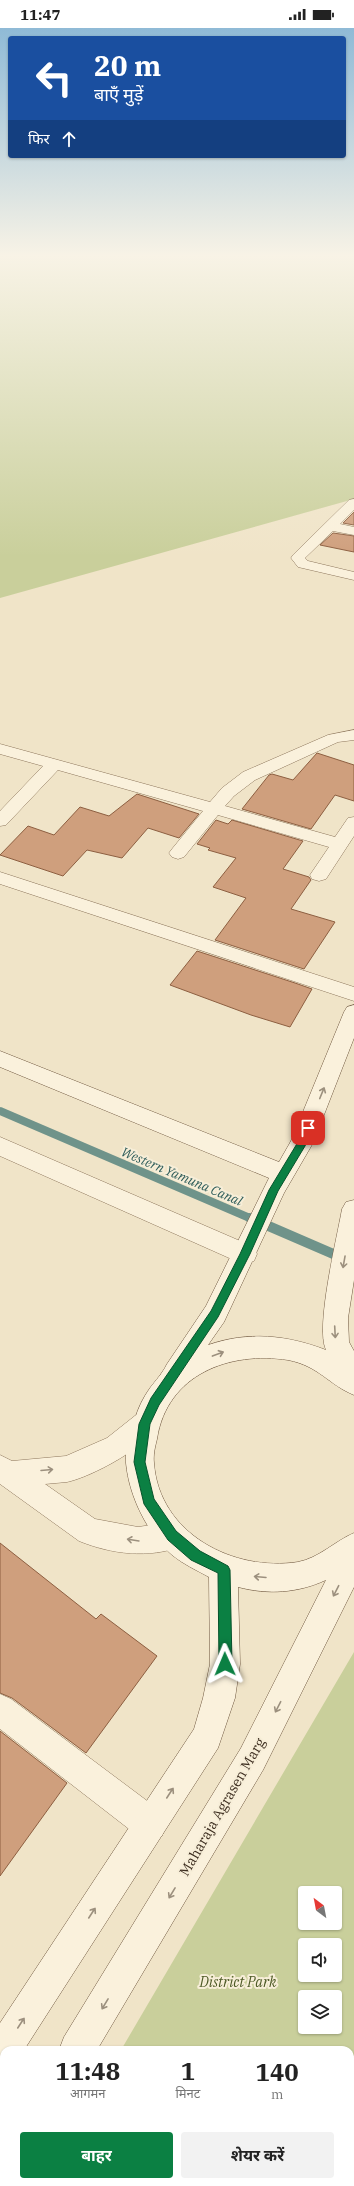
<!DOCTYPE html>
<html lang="hi">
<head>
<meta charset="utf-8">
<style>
  :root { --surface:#fff; --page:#f2f2f2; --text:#222; --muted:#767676; --accent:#0b8043 }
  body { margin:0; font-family:"IBM Plex Serif","Noto Sans Devanagari",serif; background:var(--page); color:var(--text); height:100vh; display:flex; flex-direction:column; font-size:15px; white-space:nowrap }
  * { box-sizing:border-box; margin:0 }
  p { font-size:13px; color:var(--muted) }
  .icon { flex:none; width:22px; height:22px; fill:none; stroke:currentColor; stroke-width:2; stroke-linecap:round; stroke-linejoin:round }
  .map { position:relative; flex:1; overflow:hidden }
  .drawer { position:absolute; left:0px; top:2018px; width:354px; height:140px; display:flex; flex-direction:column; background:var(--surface); border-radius:12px 12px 0 0; box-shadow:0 1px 3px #0004 }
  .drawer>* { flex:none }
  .guide { position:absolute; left:8px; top:8px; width:338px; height:122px; border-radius:4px; box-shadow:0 1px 3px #0004; background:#1a4fa0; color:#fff; overflow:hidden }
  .needle { width:26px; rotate:328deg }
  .fabs { position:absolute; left:298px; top:1858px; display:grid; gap:8px }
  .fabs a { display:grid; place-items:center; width:44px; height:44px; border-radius:4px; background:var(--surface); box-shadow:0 1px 3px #0004; font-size:20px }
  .pin { position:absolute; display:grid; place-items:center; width:34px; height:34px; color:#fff; margin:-17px; border-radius:8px; box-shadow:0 2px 6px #0006 }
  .me { position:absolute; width:44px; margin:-22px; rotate:359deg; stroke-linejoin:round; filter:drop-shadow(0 0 3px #0008) }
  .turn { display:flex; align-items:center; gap:14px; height:84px; padding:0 20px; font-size:18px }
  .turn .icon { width:52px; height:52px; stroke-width:2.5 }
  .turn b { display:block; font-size:28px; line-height:34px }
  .then { display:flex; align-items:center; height:38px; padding:0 20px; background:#0003; gap:8px; font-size:15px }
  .eta { display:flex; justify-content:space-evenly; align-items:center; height:68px; text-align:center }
  .eta b { font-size:24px; font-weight:700; line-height:28px }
  .action { display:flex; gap:8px; margin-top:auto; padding:8px 20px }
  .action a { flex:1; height:46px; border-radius:4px; background:var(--accent); color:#fff; font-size:16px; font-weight:700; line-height:46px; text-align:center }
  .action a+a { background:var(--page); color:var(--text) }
  .status { display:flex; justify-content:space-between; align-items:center; height:28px; padding:0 20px; background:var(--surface); direction:ltr }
  .status svg { height:11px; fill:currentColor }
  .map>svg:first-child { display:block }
  .green { fill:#c9cf9b; fill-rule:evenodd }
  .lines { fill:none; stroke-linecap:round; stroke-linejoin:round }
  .stream-far1 { stroke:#6f938a; stroke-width:8 }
  .stream { stroke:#6f938a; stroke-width:10 }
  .building { fill:#cf9f7d; stroke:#8d5f41 }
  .street-casing { stroke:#8d765c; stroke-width:1 }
  .secondary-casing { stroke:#6f573f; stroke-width:1 }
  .street { fill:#faf1dc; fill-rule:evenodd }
  .secondary { fill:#faf1dc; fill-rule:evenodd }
  .oneway { stroke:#9c907e }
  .route { fill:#0b8043; stroke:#07532c }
  .labels { text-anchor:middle; stroke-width:4; stroke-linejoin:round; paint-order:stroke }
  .water-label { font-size:13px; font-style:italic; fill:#2f5d5a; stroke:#f7eed8 }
  .near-street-label { font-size:14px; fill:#3d2e20; stroke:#f7eed8 }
  .near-park-label { font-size:14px; font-style:italic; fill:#4d5a26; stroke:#f7eed8 }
</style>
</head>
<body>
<div class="status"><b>11:47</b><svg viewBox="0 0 49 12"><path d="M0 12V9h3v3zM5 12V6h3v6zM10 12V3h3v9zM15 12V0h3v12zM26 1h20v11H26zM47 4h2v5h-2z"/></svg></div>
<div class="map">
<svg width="354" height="2158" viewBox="0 0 354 2158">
  <rect width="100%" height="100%" fill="#f0e4c8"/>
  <g class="green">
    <polygon points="0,227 354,227 354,471 0,570"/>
    <path d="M354,1624v534h-313l3,-4h306v-132h-229zM305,1865h30v30h-30zM305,1917h30v30h-30zM305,1969h30v30h-30z"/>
  </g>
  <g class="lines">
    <polyline class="stream-far1" points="0,1083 252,1191"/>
    <polyline class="stream" points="250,1190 354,1235"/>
  </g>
  <g class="building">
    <polygon points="354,484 354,497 343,495"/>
    <polygon points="333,505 354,508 354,524 320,517"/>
    <polygon points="317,725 354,737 354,773 335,767 311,801 242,781 269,747 272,746 293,752"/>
    <polygon points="137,766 199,786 179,810 148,800 122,830 87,822 63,848 0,827 28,798 54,807 80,779 109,788"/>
    <polygon points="216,792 228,796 232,792 303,813 283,841 309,849 311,852 291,881 335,894 304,941 215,912 246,870 213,859 236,830 208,822 210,820 197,816"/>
    <polygon points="197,923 295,955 312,961 290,999 251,987 170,957"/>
    <polygon points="0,1515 96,1591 101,1586 157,1628 86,1725 12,1670 0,1665"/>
    <polygon points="0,1703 67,1755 0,1848"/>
  </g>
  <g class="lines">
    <g class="street-casing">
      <g id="street">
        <polygon points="354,471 354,482 340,496 354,499 354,507 333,503 305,530 308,533 354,544 354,552 298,539 291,530 293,527 349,472"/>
        <polygon points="354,702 354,712 338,714 255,752 234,768 225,778 335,809 348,790 354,789 354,808 326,851 319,853 312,851 310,847 329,819 218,787 184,829 178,831 172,829 169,825 172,821 203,783 58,742 6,797 0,798 0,783 43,738 0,726 0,716 210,774 222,760 243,744 328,707"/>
        <polygon points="0,844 354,959 354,973 0,856"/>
        <polygon points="0,1109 254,1219 257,1226 254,1233 245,1236 236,1233 0,1128"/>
        <path d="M145,1384l9,3 4,9c-10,23 -67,53 -91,58 -7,1 -15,1 -22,2l50,35 43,8 34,-5 10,4 4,10 -4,10c-33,13 -71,8 -103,-5l-79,-57v-29l12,6 54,-5 41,-18 29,-23z"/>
        <polygon points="0,1666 11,1671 162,1784 166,1796 162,1808 150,1812 138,1808 0,1701"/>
        <polygon points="0,2031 4,2032 4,2070 0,2069"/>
      </g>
    </g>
    <g class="secondary-casing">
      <g id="secondary">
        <path d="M354,977v33l-41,105 -29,50 -60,129 -16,23c40,-14 79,-10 118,5 -11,-23 11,-112 16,-141l4,-7 8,-2v80l-6,38 1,24 5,9v44c-25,-10 -35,-29 -66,-35 -58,-9 -121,14 -131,79 -2,8 -4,16 -3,24 5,71 80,109 144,99 21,-4 37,-21 56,-29v54l-91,183 -166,280h-38l5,-13 177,-289 85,-168c-28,13 -58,15 -88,7l2,77 -5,34 -17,50 -194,302h-20v22l-4,1v-50l194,-294 9,-31 7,-34 -1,-87c-13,-7 -26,-13 -37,-22 -25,-22 -43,-59 -46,-92 -1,-13 4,-32 9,-44 3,-11 8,-21 15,-31 6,-8 12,-14 17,-24l39,-58 63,-128 -269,-111v-16l279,111 12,-21 53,-129 3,-5z"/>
        <polygon points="4,2125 4,2154 19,2154 17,2158 0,2158 0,2127"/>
      </g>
    </g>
    <use href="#street" class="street"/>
    <use href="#secondary" class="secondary"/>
  </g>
  <defs><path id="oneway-shaft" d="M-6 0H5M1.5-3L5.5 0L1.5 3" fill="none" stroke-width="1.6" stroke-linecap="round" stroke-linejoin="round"/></defs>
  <g class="oneway">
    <use href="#oneway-shaft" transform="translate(322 1065) rotate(-68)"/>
    <use href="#oneway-shaft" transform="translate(344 1234) rotate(100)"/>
    <use href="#oneway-shaft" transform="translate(335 1304) rotate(87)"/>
    <use href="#oneway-shaft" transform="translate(218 1326) rotate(-20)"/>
    <use href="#oneway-shaft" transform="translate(47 1442) rotate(-5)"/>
    <use href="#oneway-shaft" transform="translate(133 1512) rotate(-171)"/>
    <use href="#oneway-shaft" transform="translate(260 1549) rotate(-175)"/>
    <use href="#oneway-shaft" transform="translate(336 1563) rotate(117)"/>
    <use href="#oneway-shaft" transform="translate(278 1679) rotate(117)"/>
    <use href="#oneway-shaft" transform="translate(170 1765) rotate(-57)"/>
    <use href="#oneway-shaft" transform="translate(172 1865) rotate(121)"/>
    <use href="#oneway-shaft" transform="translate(92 1885) rotate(-57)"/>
    <use href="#oneway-shaft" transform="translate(105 1976) rotate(121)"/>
    <use href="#oneway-shaft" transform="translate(21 1995) rotate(-57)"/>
  </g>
  <linearGradient id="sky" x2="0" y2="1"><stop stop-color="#8fbad6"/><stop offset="0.43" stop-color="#f8f3e6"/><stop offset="1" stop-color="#f8f3e6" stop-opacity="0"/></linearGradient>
  <rect width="354" height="529" fill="url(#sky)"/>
  <polygon class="route" points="308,1097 312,1100 305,1118 278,1163 250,1226 218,1289 159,1377 150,1396 145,1434 154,1471 176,1503 200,1523 228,1538 230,1542 232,1636 230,1640 225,1642 221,1640 219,1636 218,1545 191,1532 168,1512 144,1476 134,1434 139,1396 151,1370 211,1283 240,1226 269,1162 298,1114 304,1098"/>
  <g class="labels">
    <g class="water-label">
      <text transform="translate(182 1148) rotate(23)" y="5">Western Yamuna Canal</text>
    </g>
    <g class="near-street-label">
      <text transform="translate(222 1779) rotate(-60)" y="5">Maharaja Agrasen Marg</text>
    </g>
    <g class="near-park-label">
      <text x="238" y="1959">District Park</text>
    </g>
  </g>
</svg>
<div class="fabs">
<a><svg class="needle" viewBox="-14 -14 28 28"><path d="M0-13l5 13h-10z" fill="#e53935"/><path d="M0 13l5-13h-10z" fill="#767676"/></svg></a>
<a><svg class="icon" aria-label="sound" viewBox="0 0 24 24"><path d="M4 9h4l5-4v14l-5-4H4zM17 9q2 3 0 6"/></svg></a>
<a><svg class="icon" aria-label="layers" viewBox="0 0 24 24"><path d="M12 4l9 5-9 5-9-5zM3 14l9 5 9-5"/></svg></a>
</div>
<div class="pin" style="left:308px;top:1100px;background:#d93025"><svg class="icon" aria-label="arrive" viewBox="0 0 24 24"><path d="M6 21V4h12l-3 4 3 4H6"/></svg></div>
<svg class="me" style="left:225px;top:1636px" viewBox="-20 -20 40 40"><path d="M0-17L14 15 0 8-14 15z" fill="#0b8043" stroke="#fff" stroke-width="4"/></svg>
<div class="guide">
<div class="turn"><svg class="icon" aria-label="left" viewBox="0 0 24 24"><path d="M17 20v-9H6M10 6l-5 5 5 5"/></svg><div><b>20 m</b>बाएँ मुड़ें</div></div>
<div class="then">फिर<svg class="icon" aria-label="ahead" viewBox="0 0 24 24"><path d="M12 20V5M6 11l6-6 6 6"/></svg></div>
</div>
<section class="drawer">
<div class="eta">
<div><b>11:48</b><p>आगमन</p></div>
<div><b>1</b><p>मिनट</p></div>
<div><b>140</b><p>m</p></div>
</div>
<div class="action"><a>बाहर</a><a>शेयर करें</a></div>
</section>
</div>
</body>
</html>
